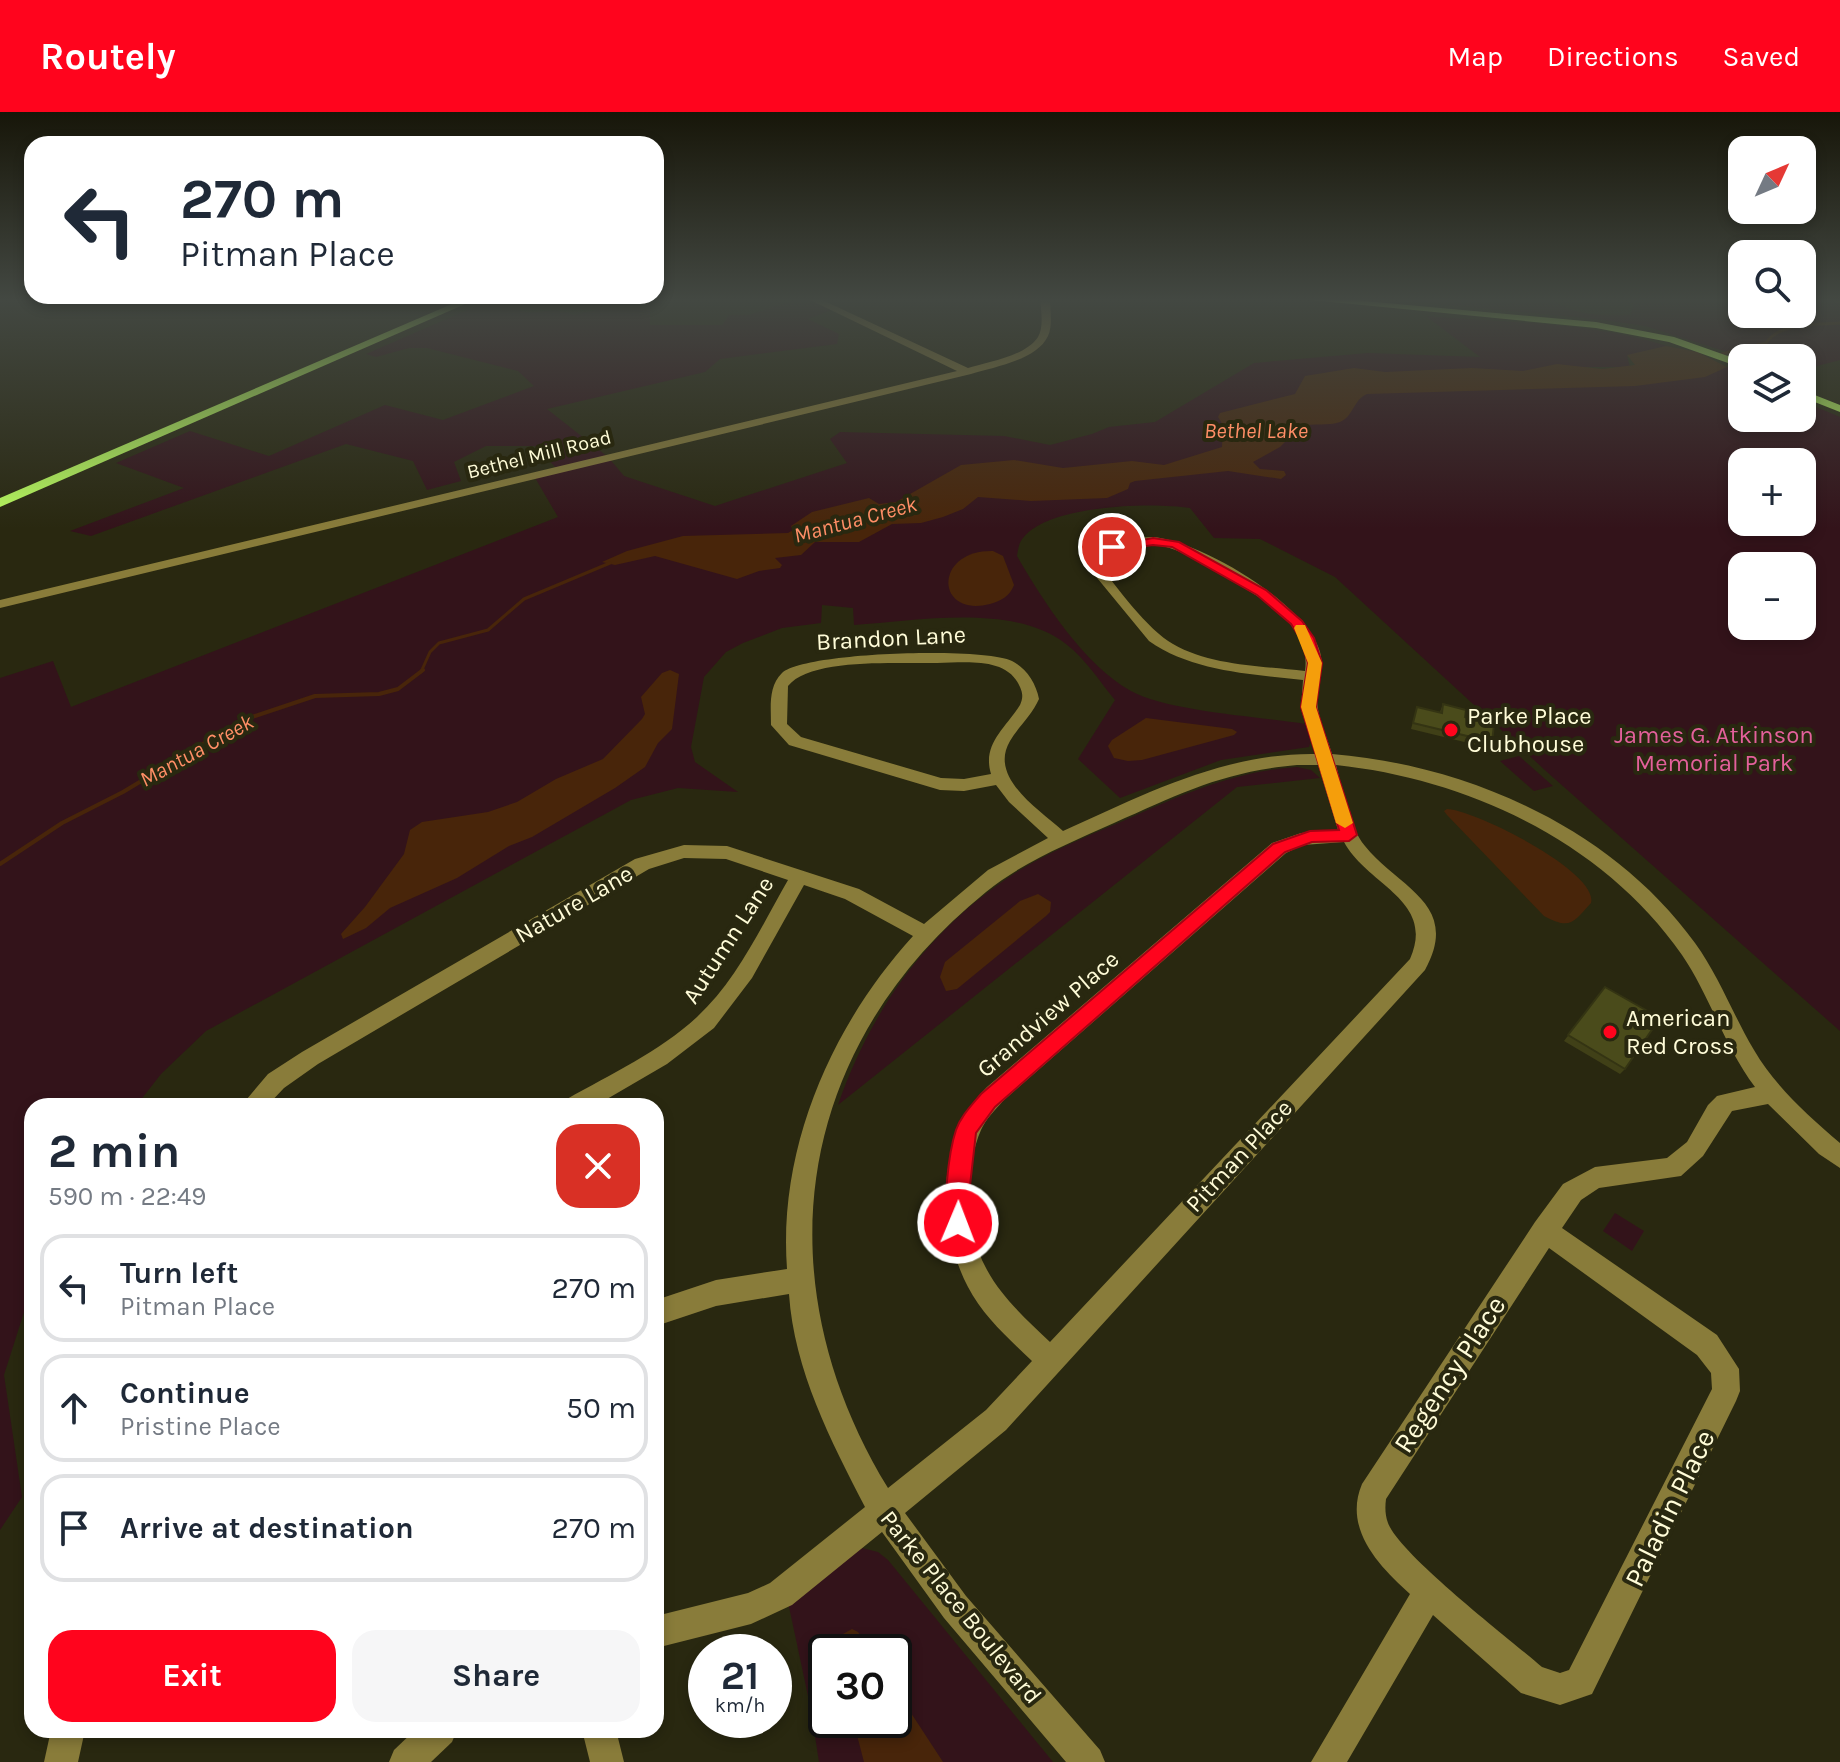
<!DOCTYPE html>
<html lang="en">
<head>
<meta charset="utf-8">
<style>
  :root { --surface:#fff; --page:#f6f6f7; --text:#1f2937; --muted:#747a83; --line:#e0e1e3; --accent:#ff041d }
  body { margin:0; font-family:Karla,sans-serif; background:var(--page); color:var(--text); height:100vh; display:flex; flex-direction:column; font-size:30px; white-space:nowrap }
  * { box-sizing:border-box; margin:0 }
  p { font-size:26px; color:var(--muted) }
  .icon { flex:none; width:44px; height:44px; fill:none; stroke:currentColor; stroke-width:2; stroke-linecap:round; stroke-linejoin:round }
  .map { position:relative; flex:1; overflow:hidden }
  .side { position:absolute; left:24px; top:986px; width:640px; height:640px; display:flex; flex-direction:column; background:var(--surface); border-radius:24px; box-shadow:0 4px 12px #0003 }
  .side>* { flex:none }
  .hud { position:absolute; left:24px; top:24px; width:640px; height:168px; border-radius:24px; box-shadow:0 4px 12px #0003; background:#fff; color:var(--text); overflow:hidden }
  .needle { width:52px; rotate:46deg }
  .fabs { position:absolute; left:1728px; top:24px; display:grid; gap:16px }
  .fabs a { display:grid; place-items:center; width:88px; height:88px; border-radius:16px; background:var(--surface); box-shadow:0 4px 12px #0003; font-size:40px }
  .speed { position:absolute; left:688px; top:1522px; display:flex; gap:16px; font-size:40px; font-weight:700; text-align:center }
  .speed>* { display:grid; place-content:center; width:104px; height:104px; border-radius:50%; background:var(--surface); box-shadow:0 4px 12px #0003; line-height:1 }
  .speed small { font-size:20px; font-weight:400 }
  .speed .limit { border:4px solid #111; border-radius:12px; background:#fff; color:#111 }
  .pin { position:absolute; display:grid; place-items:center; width:68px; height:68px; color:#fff; margin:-34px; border:4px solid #fff; border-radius:50%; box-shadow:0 2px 8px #0007 }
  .me { position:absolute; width:88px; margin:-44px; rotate:1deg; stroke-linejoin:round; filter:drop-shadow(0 0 6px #0008) }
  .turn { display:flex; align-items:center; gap:28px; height:168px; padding:0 24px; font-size:36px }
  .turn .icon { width:104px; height:104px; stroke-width:2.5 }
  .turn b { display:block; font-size:56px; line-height:68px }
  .round { display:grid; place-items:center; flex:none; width:84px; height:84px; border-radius:24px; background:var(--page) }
  .headline { display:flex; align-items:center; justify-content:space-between; height:136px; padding:0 24px }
  h1 { font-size:48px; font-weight:700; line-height:60px }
  .button { display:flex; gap:16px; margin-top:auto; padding:16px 24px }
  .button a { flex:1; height:92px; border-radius:24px; background:var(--accent); color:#fff; font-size:32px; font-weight:700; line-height:92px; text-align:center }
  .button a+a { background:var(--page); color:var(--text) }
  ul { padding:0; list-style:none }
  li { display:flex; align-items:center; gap:24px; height:108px; margin:0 16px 12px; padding:0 8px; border:4px solid var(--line); border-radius:24px }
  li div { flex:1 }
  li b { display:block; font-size:30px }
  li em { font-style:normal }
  header { display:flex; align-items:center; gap:48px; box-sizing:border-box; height:112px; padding:0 40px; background:var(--accent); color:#fff }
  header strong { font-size:38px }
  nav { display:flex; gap:44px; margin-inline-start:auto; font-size:28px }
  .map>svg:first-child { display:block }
  .green { fill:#33131a; fill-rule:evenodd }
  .water { fill:#48250a }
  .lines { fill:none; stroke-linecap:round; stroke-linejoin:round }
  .stream-far1 { stroke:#48250a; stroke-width:3 }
  .stream { stroke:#48250a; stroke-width:4 }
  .minor { fill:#897c3a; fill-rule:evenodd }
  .major { fill:#bbff5f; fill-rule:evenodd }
  .wall { fill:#404017 }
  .building { fill:#4a4b1b; stroke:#343413; stroke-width:2 }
  .route { fill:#ff041d; stroke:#a60313; stroke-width:2 }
  .slow { fill:#f59e0b }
  .poi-dot { fill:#ff041d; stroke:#292810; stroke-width:3 }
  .labels { text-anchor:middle; stroke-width:8; stroke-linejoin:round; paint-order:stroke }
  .far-street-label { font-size:20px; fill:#fffcd8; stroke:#292810 }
  .far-water-label { font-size:22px; font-style:italic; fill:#ff8e66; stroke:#292810 }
  .street-label { font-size:24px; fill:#fffcd8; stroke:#292810 }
  .poi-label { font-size:24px; fill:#fffcd8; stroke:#292810; text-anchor:start }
  .park-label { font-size:24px; fill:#e3609b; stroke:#292810 }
  .near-street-label { font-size:28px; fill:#fffcd8; stroke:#292810 }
</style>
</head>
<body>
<header>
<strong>Routely</strong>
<nav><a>Map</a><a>Directions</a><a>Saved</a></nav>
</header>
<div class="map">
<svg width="1840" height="1650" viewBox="0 0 1840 1650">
  <rect width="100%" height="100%" fill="#292810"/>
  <g class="green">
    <path d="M801,186h12l21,11 -26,10 31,15 -2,10 -117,15 -15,13 -158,37 61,48 16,19 91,30 132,-43 -17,-24 10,-7 164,4 46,9 42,-11 17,-7 46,-5 99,-59 114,-10 112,4 -54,-41c83,7 174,6 253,34l-52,6 3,11h-80l85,19 92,-19 15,7v44h60v-17l38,16v614l-293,-259 -212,-195 -75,-38 -46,-1 -24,-30c-39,-6 -142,-3 -167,30 -4,4 -5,12 -6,18 26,45 67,109 114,135 35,20 131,26 175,33l5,16 -2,7 -88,13 -101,38 -42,-39 37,-59c-15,-18 -30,-42 -49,-56 -52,-41 -149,-23 -212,-19l-1,-17 -31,-3 -1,18 -39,5 -39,15 -17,9 -22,25 -13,70 4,15 43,30 -60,-4 -47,12 -425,231 -45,43 -25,32h-104v181l-28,88 18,122 -22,33v-852l53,-17 18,46 487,-190 -24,-41 24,-6 -23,-24h-49l-32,16 7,19 -34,9 -14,-29 -67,-17 -255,92 -21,-5 114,-43 -68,-25 74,-32 79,25 116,-51 58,15 91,-34 -16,-15 -91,-23h-18l-33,9 -10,-3 113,-49h21l29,8 26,-3 20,5 25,-6h50v16h72l7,-10h20zM1742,350h60v60h-60zM1742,454h60v60h-60z"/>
    <path d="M1375,186h176c19,18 54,18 79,17l4,-10 -6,-7h114v16h60v-16h38v62l-38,10v-12h-56l-101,-32 -41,-6z"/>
    <polygon points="1519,644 1553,674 1534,679 1500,649"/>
    <path d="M1297,655l14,3 9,8 -83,9 -399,318c34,-99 96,-183 187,-238 33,-19 70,-34 105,-49 55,-25 106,-47 167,-51z"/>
    <polygon points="1615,1101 1644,1119 1632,1139 1603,1119"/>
    <path d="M862,1436l16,4 10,8 165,202h-234l-8,-52 -23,-108 67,-52zM826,1540h68v68h-68z"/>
  </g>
  <g class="water">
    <path d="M1666,234l31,6 30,15 -22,10 -70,9 -268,8c-14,6 -13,22 -27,28 -11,4 -27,1 -39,4l-21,21 -27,15 7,7 24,2 2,4 -5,4 -53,-8 -93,10 -5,2 -2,6 -21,9 -76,3 -53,-4 -15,12 -20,8 -22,6 -29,1 -33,18h-44l-14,13 -26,3 7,7 -2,3 -21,3 -22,8 -82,-23 -40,9 -13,-3 25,-11 56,-15 105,-3 5,-3 -2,-4 21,-14 57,-14 10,6 17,-2 65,-37 53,-5 49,8 69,-7 32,4 58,-18 1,-22 -5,-8 2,-4 75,-19 10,-18 49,-8 31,4 87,-4 51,3 34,-7 45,5 33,-4 -8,-10z"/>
    <path d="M993,439l10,5 11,29c-4,11 -13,16 -24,19 -55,14 -57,-54 3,-53z"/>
    <polygon points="670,558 679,562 672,617 658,631 645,655 615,676 532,725 509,734 457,766 390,796 366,816 343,827 341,822 365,795 404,742 410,718 422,710 488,700 517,690 556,667 603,647 642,607 645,602 641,585 662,561"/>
    <polygon points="1146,606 1232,617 1237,620 1234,623 1142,648 1128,649 1114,646 1108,634 1112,628"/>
    <path d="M1447,697c28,1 152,63 144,94 -18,20 -21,27 -47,13l-97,-101 -3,-4z"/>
    <polygon points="1038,782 1051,790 1050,800 1046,804 957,877 946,879 940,865 945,850 1020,789"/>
    <polygon points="852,1517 858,1520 871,1540 831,1540 843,1522"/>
    <polygon points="894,1575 943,1650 864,1650 853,1608 894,1608"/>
  </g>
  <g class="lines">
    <g class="stream-far1">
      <polyline points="1830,186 1840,191"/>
      <path d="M1722,242l44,-11c14,-21 50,-18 74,-20"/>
      <polyline points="421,560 430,540 439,531 488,518 524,487 610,451"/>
    </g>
    <polyline class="stream" points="0,752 62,711 123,680 243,608 315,584 379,582 398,577 423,558"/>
    <g class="minor">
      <path d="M806,186h12l150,70c20,-6 58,-12 70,-31 6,-10 3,-27 2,-39h10c0,12 3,27 -2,38 -11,24 -54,31 -77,38l-971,234v-8l957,-229z"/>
      <path d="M1152,425c47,3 155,67 168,115 5,18 -4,32 -3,49 1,18 10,36 15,53 137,11 281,75 363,189 24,33 38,72 59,107 21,36 53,65 86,93v25l-21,-14 -51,-50 -36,7 -29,45 -22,20 -82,12 -18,12 -19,28 155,107 22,34 1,22 -4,10 -144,293 -32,11 -39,-12 -88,-78 -86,147h-36l99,-168c-31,-28 -67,-65 -48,-110l173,-262 28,-38 32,-17 72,-9 20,-16 21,-37 9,-9 38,-9c-31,-41 -45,-91 -73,-132 -78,-113 -214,-176 -346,-190 7,26 12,60 29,81 35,43 96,58 60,124l-419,460 -101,83 61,83 134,154 5,12h-39l-122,-144 -62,-86 -90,73 -41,19 -95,24v-32l92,-23 22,-10 95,-76c-34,-66 -71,-137 -76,-213l-73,12 -60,20v-26l60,-20 71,-11c-9,-122 45,-244 126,-333l-68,-37 -41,-14 -52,93 -38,50 -47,36 -72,42h-31l3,-7c44,-25 92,-47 130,-82 40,-37 64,-90 91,-137l-62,-21 -42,-1 -35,11 -331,195 -34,24 -17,18h-26l27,-32 34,-22 333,-193 49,-14 43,1 132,43 65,35 64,-54 60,-32 -39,-36 -13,-17 -32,6 -24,-1 -151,-45 -18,-20c0,-18 -3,-38 11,-52 23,-21 200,-26 230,-12 14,7 24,22 27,38 -7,16 -20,27 -29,42 -22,37 30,69 53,90 82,-37 161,-78 252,-77l-14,-45 2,-29c-51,-6 -110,-8 -154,-39l-65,-79c10,-22 46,-24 68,-25zM1152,433c26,1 46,17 68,29 36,21 92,48 85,97 -42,-5 -94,-5 -132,-27 -25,-14 -58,-58 -75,-82l2,-5 22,-9zM937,551c27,0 70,-7 83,24 3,7 3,11 0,18 -15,24 -38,39 -29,69l-27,5 -23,-1 -140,-41 -14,-13 1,-38c23,-29 112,-22 149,-23zM1297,653h21l20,65 -37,3 -29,10 -285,244c-51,51 -51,139 -19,200 15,29 41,52 64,74l-46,49 -98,78c-127,-208 -94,-441 98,-596 38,-31 84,-49 128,-69 68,-30 108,-51 183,-58zM1344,730c24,44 92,58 66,117l-360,383c-23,-22 -49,-45 -64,-74 -20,-37 -22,-99 -5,-138 5,-11 14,-20 22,-29l283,-248 17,-8zM1549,1136l148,107 14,18 1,16 -143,281 -9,3 -18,-6c-31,-27 -142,-112 -154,-144 -3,-8 -3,-16 -2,-24z"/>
      <polygon points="51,1618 85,1618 78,1650 44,1650"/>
      <polygon points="415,1618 457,1618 452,1630 431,1650 389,1650 394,1638"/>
      <polygon points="582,1618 616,1618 624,1650 590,1650"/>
    </g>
    <g class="major">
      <polygon points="466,186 479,186 0,395 0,386"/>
      <polygon points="1291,186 1331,186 1596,210 1674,225 1742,249 1742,256 1669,230 1596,216"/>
      <polygon points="1802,278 1840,293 1840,300 1802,285"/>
    </g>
  </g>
  <g class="wall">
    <polygon points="1443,592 1465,605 1492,630 1489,636 1411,617 1417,595 1440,600"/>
    <polygon points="1605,875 1625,957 1620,962 1564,929"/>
  </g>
  <g class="building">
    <polygon points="1443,592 1466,598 1465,605 1494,613 1492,630 1413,611 1417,595 1442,601"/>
    <polygon points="1605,875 1660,906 1625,957 1568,923"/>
  </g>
  <linearGradient id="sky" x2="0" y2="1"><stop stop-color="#171609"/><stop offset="0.45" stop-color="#434842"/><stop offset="1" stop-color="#434842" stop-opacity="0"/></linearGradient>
  <rect width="1840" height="417" fill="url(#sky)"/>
  <path class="route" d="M1153,426l26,4 87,48 36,31 12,17 8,25 -6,44 41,128 -8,6 -37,1 -27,10 -290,255 -19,26 -8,70 1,20 -3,8 -8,3 -8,-3c-9,-20 -1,-80 6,-101 5,-14 15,-24 25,-36l292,-250 37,-13 29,-1 -38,-123 7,-44 -8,-25 -9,-14 -34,-29 -85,-48 -19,-2 -41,6 -6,-4z"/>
  <polygon class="slow" points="1296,513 1305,513 1322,551 1316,595 1353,711 1345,716 1336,711 1301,595 1308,551 1294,516"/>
  <g class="poi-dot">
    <circle cx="1451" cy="618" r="8"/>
    <circle cx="1610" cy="920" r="8"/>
  </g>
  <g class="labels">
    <g class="far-street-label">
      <text transform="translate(539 342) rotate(-14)" y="7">Bethel Mill Road</text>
    </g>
    <g class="far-water-label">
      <text x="1256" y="326">Bethel Lake</text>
      <text transform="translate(855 407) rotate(-15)" y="8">Mantua Creek</text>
      <text transform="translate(196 638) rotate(-29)" y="8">Mantua Creek</text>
    </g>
    <g class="street-label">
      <text transform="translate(891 526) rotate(-3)" y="8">Brandon Lane</text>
      <text transform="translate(574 792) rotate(-30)" y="8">Nature Lane</text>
      <text transform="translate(728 828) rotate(-57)" y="8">Autumn Lane</text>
      <text transform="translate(1048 902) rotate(-41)" y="8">Grandview Place</text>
      <text transform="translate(1239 1044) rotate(-47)" y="8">Pitman Place</text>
      <text transform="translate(961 1495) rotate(51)" y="8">Parke Place Boulevard</text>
    </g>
    <g class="poi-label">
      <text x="1467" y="612">Parke Place<tspan x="1467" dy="28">Clubhouse</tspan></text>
      <text x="1626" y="914">American<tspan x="1626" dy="28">Red Cross</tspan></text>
    </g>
    <g class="park-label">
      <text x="1714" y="631">James G. Atkinson<tspan x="1714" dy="28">Memorial Park</tspan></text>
    </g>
    <g class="near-street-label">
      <text transform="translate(1449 1262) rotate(-57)" y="10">Regency Place</text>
      <text transform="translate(1669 1396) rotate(-64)" y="10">Paladin Place</text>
    </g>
  </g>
</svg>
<div class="fabs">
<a><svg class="needle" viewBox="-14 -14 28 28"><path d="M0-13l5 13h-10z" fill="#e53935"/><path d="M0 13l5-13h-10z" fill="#747a83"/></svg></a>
<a><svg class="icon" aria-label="search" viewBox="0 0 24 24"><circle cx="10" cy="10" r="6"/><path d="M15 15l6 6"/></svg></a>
<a><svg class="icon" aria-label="layers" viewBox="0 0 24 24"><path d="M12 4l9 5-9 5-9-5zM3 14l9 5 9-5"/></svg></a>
<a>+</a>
<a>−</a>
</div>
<div class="speed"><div>21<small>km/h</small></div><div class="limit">30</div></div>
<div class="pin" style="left:1112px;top:435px;background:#d93025"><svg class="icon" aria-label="arrive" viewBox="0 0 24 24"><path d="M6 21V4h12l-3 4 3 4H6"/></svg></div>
<svg class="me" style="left:958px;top:1111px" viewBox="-20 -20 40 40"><circle r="17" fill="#ff041d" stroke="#fff" stroke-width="3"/><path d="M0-11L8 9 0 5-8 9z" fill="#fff"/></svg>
<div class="hud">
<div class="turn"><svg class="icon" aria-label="left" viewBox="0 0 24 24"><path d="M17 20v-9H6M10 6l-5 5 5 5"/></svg><div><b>270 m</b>Pitman Place</div></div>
</div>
<section class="side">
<div class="headline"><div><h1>2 min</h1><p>590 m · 22:49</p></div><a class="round" style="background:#d93025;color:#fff"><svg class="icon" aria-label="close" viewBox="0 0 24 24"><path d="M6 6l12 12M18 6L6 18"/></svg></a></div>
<ul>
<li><svg class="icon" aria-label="left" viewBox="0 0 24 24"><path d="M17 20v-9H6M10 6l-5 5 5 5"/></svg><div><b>Turn left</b><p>Pitman Place</p></div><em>270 m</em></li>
<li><svg class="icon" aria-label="ahead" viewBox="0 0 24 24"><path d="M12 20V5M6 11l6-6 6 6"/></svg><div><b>Continue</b><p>Pristine Place</p></div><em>50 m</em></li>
<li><svg class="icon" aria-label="arrive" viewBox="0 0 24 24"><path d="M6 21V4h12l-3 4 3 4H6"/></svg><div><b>Arrive at destination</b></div><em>270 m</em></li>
</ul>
<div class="button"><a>Exit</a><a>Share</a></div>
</section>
</div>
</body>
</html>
